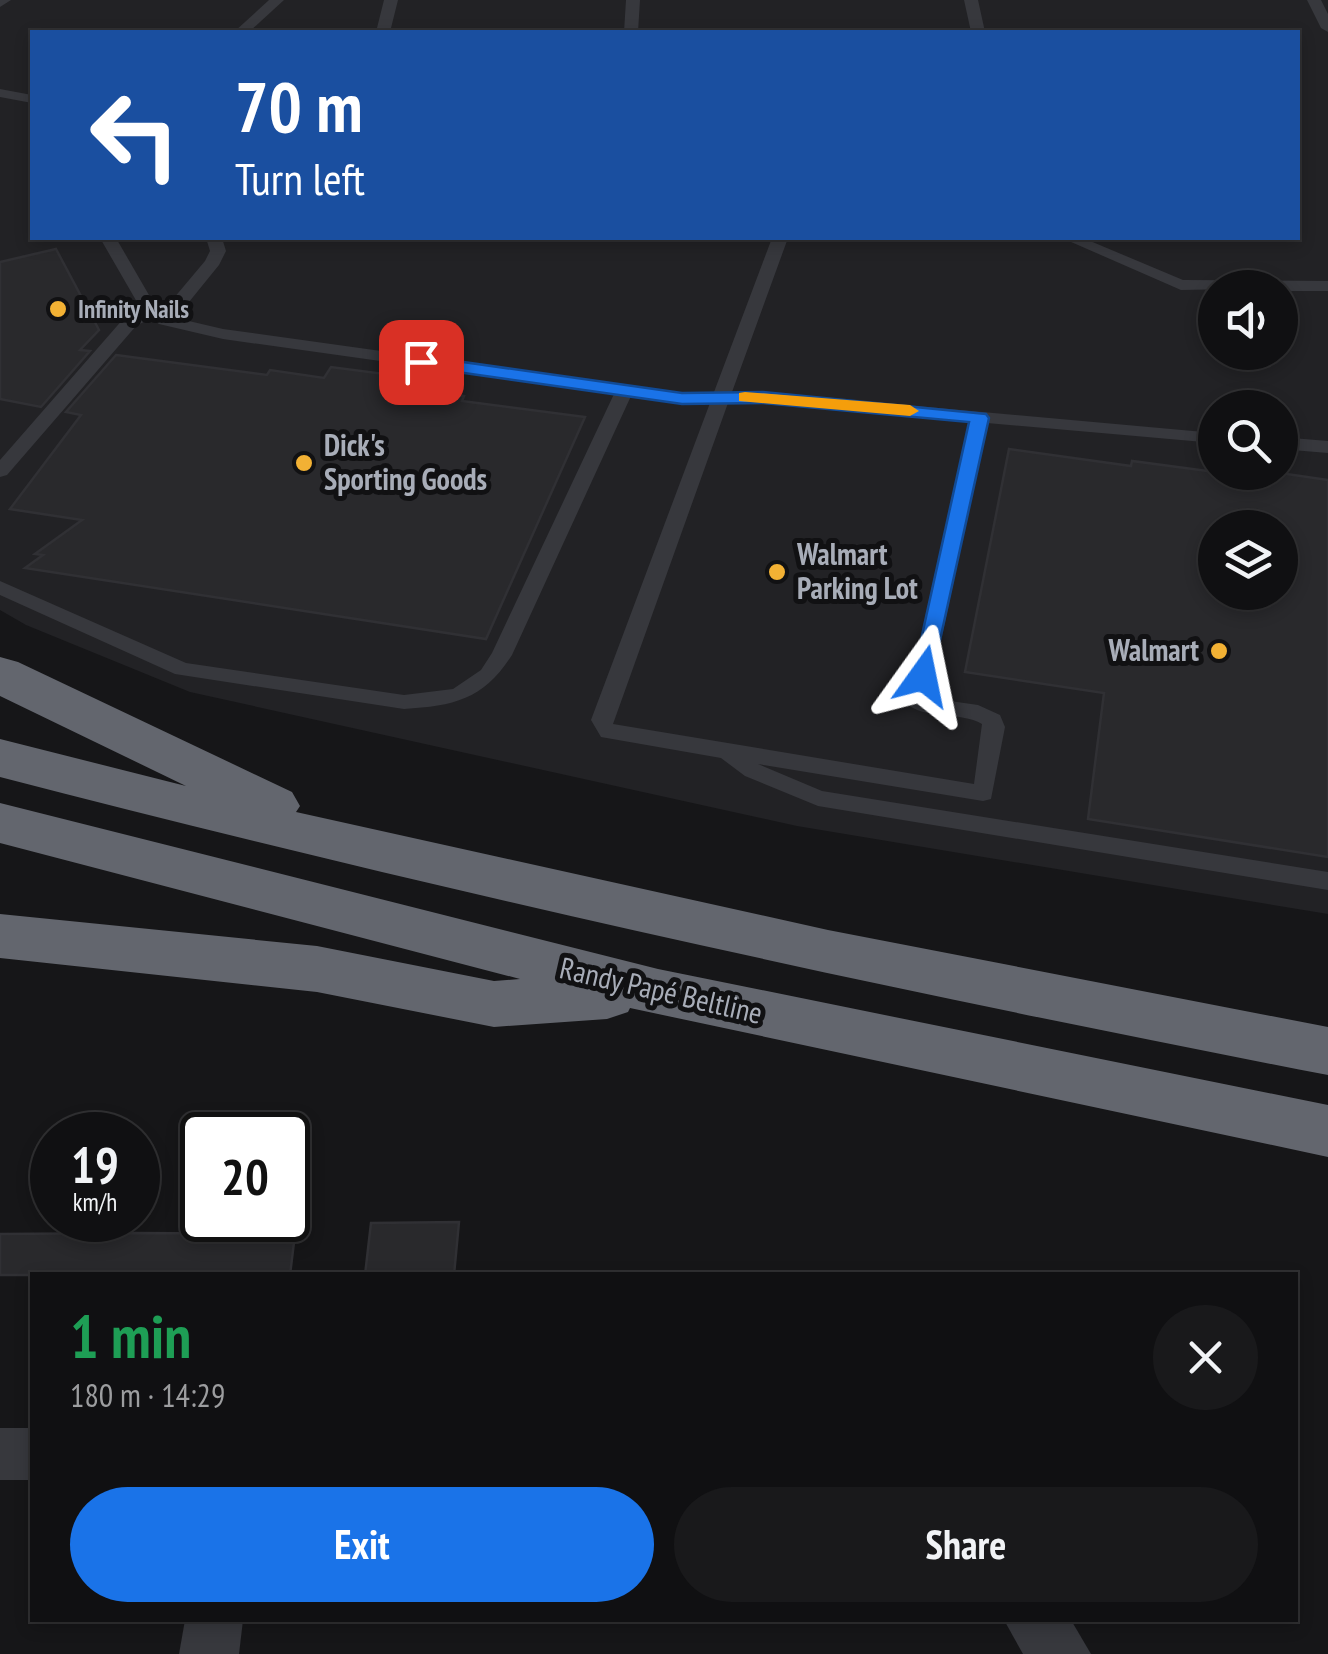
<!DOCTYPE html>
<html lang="en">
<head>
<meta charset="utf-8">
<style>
  :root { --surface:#101012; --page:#19191b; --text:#f1f3f6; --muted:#9c9d9f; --line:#303032; --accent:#1a73e8 }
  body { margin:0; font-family:"PT Sans Narrow",sans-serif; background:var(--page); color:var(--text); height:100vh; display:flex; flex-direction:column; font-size:38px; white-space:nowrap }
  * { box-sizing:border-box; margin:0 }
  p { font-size:32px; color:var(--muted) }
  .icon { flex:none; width:55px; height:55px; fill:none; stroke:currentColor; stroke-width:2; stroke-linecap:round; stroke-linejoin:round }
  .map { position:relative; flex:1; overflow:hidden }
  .drawer { position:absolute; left:30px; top:1272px; width:1268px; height:350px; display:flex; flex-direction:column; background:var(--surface); border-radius:0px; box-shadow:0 5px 15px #0003,0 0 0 2px var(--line) }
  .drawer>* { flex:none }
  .hud { position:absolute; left:30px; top:30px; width:1270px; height:210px; border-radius:0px; box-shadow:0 5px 15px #0003,0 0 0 2px var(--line); background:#1a4fa0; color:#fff; overflow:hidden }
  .fabs { position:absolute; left:1198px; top:270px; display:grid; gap:20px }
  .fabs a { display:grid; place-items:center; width:100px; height:100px; border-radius:50%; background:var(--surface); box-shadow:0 5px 15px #0003,0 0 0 2px var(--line); font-size:50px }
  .speed { position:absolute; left:30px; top:1112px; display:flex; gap:20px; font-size:50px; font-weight:700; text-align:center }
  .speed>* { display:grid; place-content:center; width:130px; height:130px; border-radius:50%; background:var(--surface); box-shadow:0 5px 15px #0003,0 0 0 2px var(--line); line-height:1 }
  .speed small { font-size:25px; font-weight:400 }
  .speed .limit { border:5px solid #111; border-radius:15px; background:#fff; color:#111 }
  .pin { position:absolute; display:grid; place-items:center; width:85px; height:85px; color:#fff; margin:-42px; border-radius:20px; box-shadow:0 5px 15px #0006 }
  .me { position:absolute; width:110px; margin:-55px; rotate:12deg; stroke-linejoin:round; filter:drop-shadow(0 0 8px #0008) }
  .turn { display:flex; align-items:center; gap:35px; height:210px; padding:0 40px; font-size:45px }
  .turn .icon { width:130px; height:130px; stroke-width:2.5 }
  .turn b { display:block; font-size:70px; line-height:85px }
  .round { display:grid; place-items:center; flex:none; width:105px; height:105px; border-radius:52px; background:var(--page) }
  .headline { display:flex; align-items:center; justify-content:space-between; height:170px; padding:0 40px }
  h1 { font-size:60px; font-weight:800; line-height:75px; color:#1e9e55 }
  .primary-button { display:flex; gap:20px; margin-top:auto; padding:20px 40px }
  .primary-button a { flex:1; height:115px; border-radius:60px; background:var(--accent); color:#fff; font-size:40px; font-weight:800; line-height:115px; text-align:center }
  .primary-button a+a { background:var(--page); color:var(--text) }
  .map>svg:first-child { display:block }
  .built { fill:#222225; fill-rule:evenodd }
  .building { fill:#29292c; stroke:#303034; stroke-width:2.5; fill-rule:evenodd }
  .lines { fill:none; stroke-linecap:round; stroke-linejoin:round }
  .lane { fill:#37383d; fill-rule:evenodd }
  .street { fill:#37383d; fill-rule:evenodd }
  .highway { fill:#63666e; fill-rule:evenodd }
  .route { fill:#1a73e8; stroke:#114b97; stroke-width:2.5 }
  .slow { fill:#f59e0b }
  .poi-dot { fill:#f2b134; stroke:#111113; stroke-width:4 }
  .labels { text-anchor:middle; stroke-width:10; stroke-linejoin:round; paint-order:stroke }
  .far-poi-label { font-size:25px; font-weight:bold; fill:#a8adb8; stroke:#111113; text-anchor:start }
  .poi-label { font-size:30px; font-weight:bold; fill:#a8adb8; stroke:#111113; text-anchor:start }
  .street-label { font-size:30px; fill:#a8adb8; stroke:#111113 }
</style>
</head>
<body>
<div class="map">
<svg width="1328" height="1654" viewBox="0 0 1328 1654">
  <rect width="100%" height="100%" fill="#161618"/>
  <path class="built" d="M0,0h1328v914l-531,-88 -607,-134 -164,-67 -26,-15zM32,32h1266v206h-1266zM1215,288h65v64h-65zM1215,408h65v64h-65zM1215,528h65v64h-65z"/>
  <g class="building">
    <polygon points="56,249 99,330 80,350 90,351 41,407 0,399 0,262"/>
    <polygon points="116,355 267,375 270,370 324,378 331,367 415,378 409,388 464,396 462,401 585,417 486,639 25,568 43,555 35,554 82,520 10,509 81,415 66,412"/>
    <path d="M1009,449l122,17 1,-5 83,11h58l55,8v377l-240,-38 16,-126 -139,-21zM1215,528h65v64h-65z"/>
    <polygon points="459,1222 454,1275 365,1275 371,1223"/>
    <polygon points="136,1233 295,1234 290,1275 0,1275 0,1234"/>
  </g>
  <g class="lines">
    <g class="lane">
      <polygon points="0,0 11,0 0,7"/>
      <polygon points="269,0 284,0 249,32 234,32"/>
      <polygon points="384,0 398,0 390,32 376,32"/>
      <polygon points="626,0 640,0 638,32 624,32"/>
      <polygon points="964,0 978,0 985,32 971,32"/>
      <polygon points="1307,0 1321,0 1328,14 1328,32 1321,28"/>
      <polygon points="0,89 32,95 32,103 0,97"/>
      <path d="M100,238h16l37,64 10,9 42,-50 5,-10 -4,-13h16l4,13 -7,14 -43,53 47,11 459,64 32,-1 58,-154h16l-56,154h31l452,41v10l-228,-20 -58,275 49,7 22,10 5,12 -14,72 -8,2 -225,-37 64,27 506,81v18l-510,-84 -73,-30 -24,-18 -120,-21 -10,-17 119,-317 -79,-7 -119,259c-28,44 -57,51 -108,54l-229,-35 -175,-79v-14l186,82 218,32 49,-6 28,-19 11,-17 122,-259 -391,-55 -64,-15 -8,-6 -15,8 -129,149 -7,2v-17l124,-142 17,-9zM763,402l206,19 -63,282c18,17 54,8 76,21l-8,60 -361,-60 115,-321z"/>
      <polygon points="1062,238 1083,238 1183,280 1328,281 1328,291 1280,291 1280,288 1181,290"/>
      <polygon points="1280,437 1328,441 1328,453 1280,449"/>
    </g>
    <g class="street">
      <rect x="0" y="1428" width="32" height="52"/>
      <polygon points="185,1620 243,1620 239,1654 179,1654"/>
      <polygon points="1004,1620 1071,1620 1091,1654 1023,1654"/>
    </g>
    <g class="highway">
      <path d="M0,657l18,5 274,130 8,14 -4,6 532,118 500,97v48c-446,-86 -888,-184 -1328,-298v-38l186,47 -186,-90z"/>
      <polygon points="0,803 658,969 1328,1105 1328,1157 630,1008 628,1012 607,1019 494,1027 317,992 0,958 0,914 317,946 494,981 520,979 0,843"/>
    </g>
  </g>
  <polygon class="route" points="421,356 682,393 763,392 986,414 989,418 931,681 916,681 913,676 969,422 763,403 682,404 415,366 412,362"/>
  <polygon class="slow" points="745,392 910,405 919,411 910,416 739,401 739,393"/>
  <g class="poi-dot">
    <circle cx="58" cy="309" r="10"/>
    <circle cx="304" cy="463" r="10"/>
    <circle cx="777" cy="572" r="10"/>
    <circle cx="1219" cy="651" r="10"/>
  </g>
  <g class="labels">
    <g class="far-poi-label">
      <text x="78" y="318">Infinity Nails</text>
    </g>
    <g class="poi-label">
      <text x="324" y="456">Dick's<tspan x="324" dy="34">Sporting Goods</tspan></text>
      <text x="797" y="565">Walmart<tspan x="797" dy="34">Parking Lot</tspan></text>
      <text x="1199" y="661" text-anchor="end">Walmart</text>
    </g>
    <g class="street-label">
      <text transform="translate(661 991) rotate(13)" y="10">Randy Papé Beltline</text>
    </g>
  </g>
</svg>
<div class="fabs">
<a><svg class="icon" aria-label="sound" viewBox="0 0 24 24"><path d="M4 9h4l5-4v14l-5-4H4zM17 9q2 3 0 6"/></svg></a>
<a><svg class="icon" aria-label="search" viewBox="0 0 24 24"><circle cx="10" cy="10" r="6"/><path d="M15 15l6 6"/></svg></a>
<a><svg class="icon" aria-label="layers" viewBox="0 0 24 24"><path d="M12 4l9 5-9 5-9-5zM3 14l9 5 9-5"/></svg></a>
</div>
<div class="speed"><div>19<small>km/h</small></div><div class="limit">20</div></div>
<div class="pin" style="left:421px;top:362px;background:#d93025"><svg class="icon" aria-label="arrive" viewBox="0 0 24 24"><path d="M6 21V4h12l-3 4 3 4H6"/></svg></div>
<svg class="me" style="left:923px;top:676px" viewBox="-20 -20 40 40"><path d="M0-17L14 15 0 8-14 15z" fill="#1a73e8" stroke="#fff" stroke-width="4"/></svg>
<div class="hud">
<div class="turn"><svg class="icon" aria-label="left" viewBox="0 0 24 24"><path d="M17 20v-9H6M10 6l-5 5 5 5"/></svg><div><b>70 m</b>Turn left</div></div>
</div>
<section class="drawer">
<div class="headline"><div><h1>1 min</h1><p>180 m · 14:29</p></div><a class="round"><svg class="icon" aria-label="close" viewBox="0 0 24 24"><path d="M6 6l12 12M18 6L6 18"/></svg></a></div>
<div class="primary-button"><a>Exit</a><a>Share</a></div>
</section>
</div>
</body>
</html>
